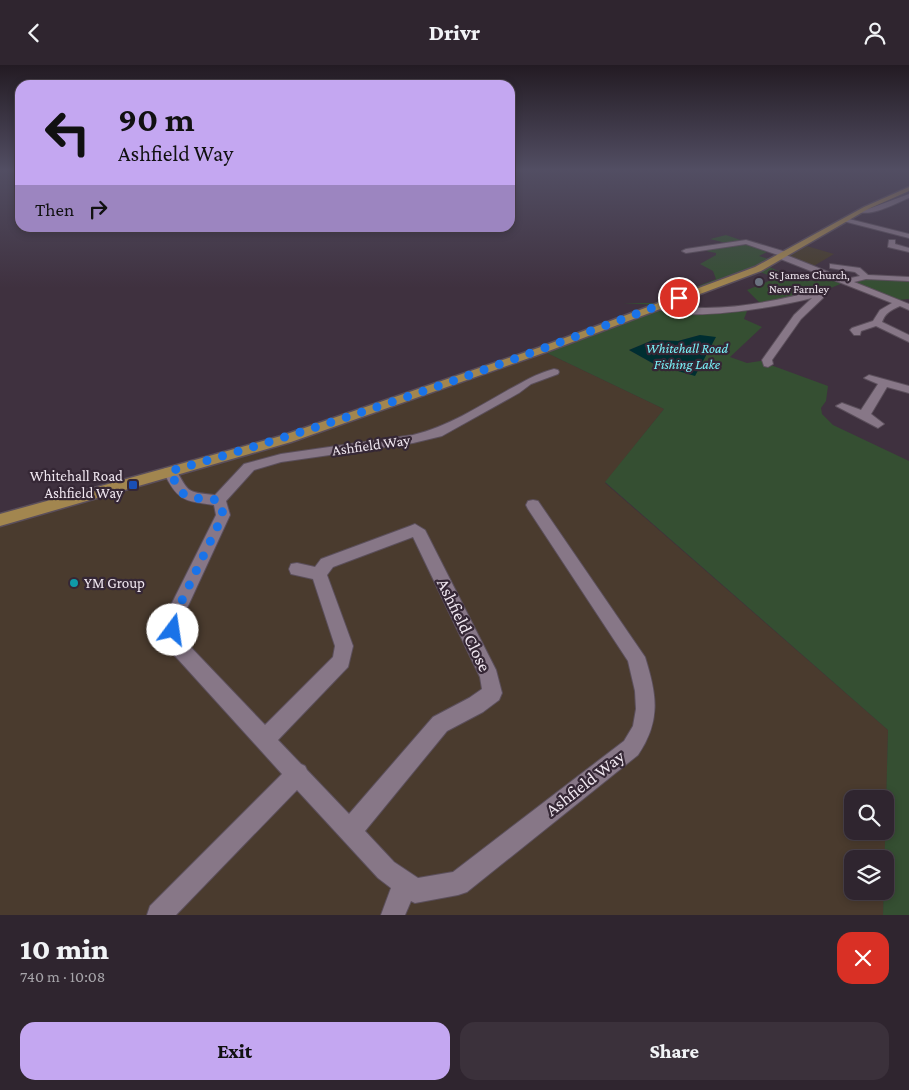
<!DOCTYPE html>
<html lang="en">
<head>
<meta charset="utf-8">
<style>
  :root { --surface:#2f252f; --page:#3b313b; --text:#f1f3f6; --muted:#a7a5aa; --line:#4a424b; --accent:#c4a7f1 }
  body { margin:0; font-family:"Crimson Pro",serif; background:var(--page); color:var(--text); height:100vh; display:flex; flex-direction:column; font-size:19px; white-space:nowrap }
  * { box-sizing:border-box; margin:0 }
  p { font-size:16px; color:var(--muted) }
  .icon { flex:none; width:28px; height:28px; fill:none; stroke:currentColor; stroke-width:2; stroke-linecap:round; stroke-linejoin:round }
  .map { position:relative; height:850px; overflow:hidden }
  .drawer { display:flex; flex-direction:column; background:var(--surface); flex:1 }
  .drawer>* { flex:none }
  .banner { position:absolute; left:15px; top:15px; width:500px; height:152px; border-radius:15px; box-shadow:0 2px 8px #0003,0 0 0 1px var(--line); background:#c4a7f1; color:#111; overflow:hidden }
  .buttons { position:absolute; left:844px; top:725px; display:grid; gap:10px }
  .buttons a { display:grid; place-items:center; width:50px; height:50px; border-radius:10px; background:var(--surface); box-shadow:0 2px 8px #0003,0 0 0 1px var(--line); font-size:25px }
  .pin { position:absolute; display:grid; place-items:center; width:42px; height:42px; color:#fff; margin:-21px; border:2px solid #fff; border-radius:50%; box-shadow:0 1px 5px #0007 }
  .me { position:absolute; width:55px; margin:-28px; rotate:14deg; stroke-linejoin:round; filter:drop-shadow(0 0 4px #0008) }
  .turn { display:flex; align-items:center; gap:18px; height:105px; padding:0 20px; font-size:22px }
  .turn .icon { width:65px; height:65px; stroke-width:2.5 }
  .turn b { display:block; font-size:35px; line-height:42px }
  .then { display:flex; align-items:center; height:48px; padding:0 20px; background:#0003; gap:10px; font-size:19px }
  .round { display:grid; place-items:center; flex:none; width:52px; height:52px; border-radius:15px; background:var(--page) }
  .overview { display:flex; align-items:center; justify-content:space-between; height:85px; padding:0 20px }
  h1 { font-size:30px; font-weight:800; line-height:38px }
  .action { display:flex; gap:10px; margin-top:auto; padding:10px 20px }
  .action a { flex:1; height:58px; border-radius:15px; background:var(--accent); color:#111; font-size:20px; font-weight:800; line-height:58px; text-align:center }
  .action a+a { background:var(--page); color:var(--text) }
  header { display:flex; justify-content:space-between; align-items:center; height:65px; padding:0 20px; background:var(--surface); font-size:22px; font-weight:800 }
  .map>svg:first-child { display:block }
  .commercial { fill:#473d2c }
  .industrial { fill:#4a3b2e; fill-rule:evenodd }
  .green { fill:#354f32; fill-rule:evenodd }
  .water { fill:#002e31 }
  .lines { fill:none; stroke-linecap:round; stroke-linejoin:round }
  .minor-casing { stroke:#5b4f5b; stroke-width:2 }
  .major-casing { stroke:#5b4f5b; stroke-width:3 }
  .minor { fill:#877787; fill-rule:evenodd }
  .major { fill:#a2864f; fill-rule:evenodd }
  .route { stroke:#1a73e8; stroke-width:9; stroke-dasharray:0 16.2 }
  .worship-dot { fill:#6b7280; stroke:#352735; stroke-width:2 }
  .transit-dot { fill:#1a4fb4; stroke:#352735; stroke-width:2 }
  .culture-dot { fill:#0f9aa8; stroke:#352735; stroke-width:2 }
  .labels { text-anchor:middle; stroke-width:4.5; stroke-linejoin:round; paint-order:stroke }
  .far-poi-label { font-size:12px; fill:#f0e7f0; stroke:#352735; text-anchor:start }
  .far-water-label { font-size:14px; font-style:italic; fill:#78f1f8; stroke:#352735 }
  .street-label { font-size:15px; fill:#f0e7f0; stroke:#352735 }
  .poi-label { font-size:15px; fill:#f0e7f0; stroke:#352735; text-anchor:end }
  .near-street-label { font-size:18px; fill:#f0e7f0; stroke:#352735 }
</style>
</head>
<body>
<header><svg class="icon" aria-label="back" viewBox="0 0 24 24"><path d="M15 5l-7 7 7 7"/></svg>Drivr<svg class="icon" aria-label="person" viewBox="0 0 24 24"><circle cx="12" cy="8" r="4"/><path d="M4 21q1-7 8-7t8 7"/></svg></header>
<div class="map">
<svg width="909" height="850" viewBox="0 0 909 850">
  <rect width="100%" height="100%" fill="#3f313f"/>
  <polygon class="commercial" points="800,179 834,189 812,202 783,189"/>
  <path class="industrial" d="M547,288l117,56 -59,74 283,247 -3,129h-33v32h32l-1,24h-883v-389l172,-50 217,-68zM852,734h33v32h-33z"/>
  <g class="green">
    <polygon points="726,170 767,184 763,185 767,187 759,191 769,194 753,203 657,240 623,238 654,238 716,214 713,206 700,199 716,190 716,188 696,184 726,178 710,174"/>
    <path d="M765,200c25,10 39,24 66,10l17,6 8,-3 53,1v20l-11,1 -50,-19 -30,12 -56,12 -15,-15 29,-12 -21,-8z"/>
    <path d="M749,241l-5,13 18,8 -32,30 17,6 20,-3 1,4 60,22 -2,15 -5,7 1,6 11,11 76,36v454h-26l5,-185 -283,-248 59,-73 -117,-56 116,-45 8,3zM700,270l-46,29 -25,-14 24,-10 25,1z"/>
  </g>
  <polygon class="water" points="700,270 716,272 695,311 654,299 629,285 653,275 678,276"/>
  <g class="lines">
    <g class="minor-casing">
      <g id="minor">
        <path d="M909,129v4c-13,5 -39,20 -52,13l14,-3z"/>
        <polygon points="845,153 909,169 909,173 843,156 842,155"/>
        <path d="M746,175l40,12v3l60,24 14,-3 -5,-4 -25,-4v-4l30,4 8,7 41,2v4l-43,-2 -12,3 55,22v6l-9,-4c-9,4 -15,7 -18,16l27,13v7l-33,-16 -15,5 -1,4h-6l-4,-5 2,-2 21,-7 7,-11 12,-7 -114,-45v-3l-32,-11 -60,9 -4,-2 4,-2z"/>
        <polygon points="889,175 895,175 895,179 909,183 909,187 888,182"/>
        <path d="M822,224l4,3 -3,2v4l-22,21 -29,41 1,4 -5,3 -4,-1 -2,-6 32,-45 18,-17c-30,8 -135,27 -158,8l4,-3c54,12 111,0 164,-14z"/>
        <path d="M554,304l4,1 1,2 -1,2 -27,10 -12,9 -77,43 -29,7 -132,19 -27,8 -28,31 4,14 -48,104v19l83,87 68,-68 2,-11 -22,-67 -22,-5 -2,-5 2,-5 6,-1 18,4 6,-8 89,-33 5,-2 10,6 71,140 6,23 -3,7 -16,12 -36,19 -82,100 29,31 24,16 35,-6 171,-131 9,-15 3,-17 -1,-18 -7,-30 -100,-152 -2,-4 2,-4 5,-1 5,1 107,156c12,38 16,64 -7,98l-171,137 -9,3 -43,8 -4,-2 -6,14h-24l10,-27 -13,-10 -81,-88 -121,125h-29l3,-9 132,-132 -115,-127 -3,-6v-22l52,-104 -2,-10c-31,-4 -37,-5 -51,-34l2,-3h10c14,24 10,24 40,27l29,-31 37,-10 132,-19c34,-8 65,-28 95,-45 17,-9 27,-16 46,-21zM413,472l67,140 2,12 -13,9 -36,19 -84,97 -42,-44 -2,-4 -4,-2 -23,-24 70,-73 5,-21 -26,-71 6,-8z"/>
        <polygon points="869,310 909,321 909,328 887,322 871,349 884,359 878,363 836,341 842,338 861,345 878,319 864,313"/>
      </g>
    </g>
    <g class="major-casing">
      <polygon id="major" points="909,122 909,126 868,144 761,206 546,287 291,377 0,461 0,449 281,371 538,283 755,202 864,142"/>
    </g>
    <use href="#minor" class="minor"/>
    <use href="#major" class="major"/>
  </g>
  <linearGradient id="sky" x2="0" y2="1"><stop stop-color="#231b23"/><stop offset="0.47" stop-color="#524e63"/><stop offset="1" stop-color="#524e63" stop-opacity="0"/></linearGradient>
  <rect width="909" height="223" fill="url(#sky)"/>
  <g class="lines">
    <path class="route" d="M173,565v-11l50,-104 -2,-10 -3,-5c-32,-4 -33,4 -48,-29 173,-48 341,-110 509,-173"/>
  </g>
  <circle class="worship-dot" cx="759" cy="217" r="5"/>
  <rect class="transit-dot" x="128" y="415" width="10" height="10" rx="2.5"/>
  <circle class="culture-dot" cx="74" cy="518" r="5"/>
  <g class="labels">
    <g class="far-poi-label">
      <text x="769" y="214">St James Church,<tspan x="769" dy="14">New Farnley</tspan></text>
    </g>
    <g class="far-water-label">
      <text x="687" y="288">Whitehall Road<tspan x="687" dy="16">Fishing Lake</tspan></text>
    </g>
    <g class="street-label">
      <text transform="translate(371 380) rotate(-8)" y="5">Ashfield Way</text>
    </g>
    <g class="poi-label">
      <text x="123" y="416">Whitehall Road<tspan x="123" dy="17">Ashfield Way</tspan></text>
      <text x="84" y="523" text-anchor="start">YM Group</text>
    </g>
    <g class="near-street-label">
      <text transform="translate(464 560) rotate(64)" y="6">Ashfield Close</text>
      <text transform="translate(585 718) rotate(-38)" y="6">Ashfield Way</text>
    </g>
  </g>
</svg>
<div class="buttons">
<a><svg class="icon" aria-label="search" viewBox="0 0 24 24"><circle cx="10" cy="10" r="6"/><path d="M15 15l6 6"/></svg></a>
<a><svg class="icon" aria-label="layers" viewBox="0 0 24 24"><path d="M12 4l9 5-9 5-9-5zM3 14l9 5 9-5"/></svg></a>
</div>
<div class="pin" style="left:679px;top:233px;background:#d93025"><svg class="icon" aria-label="arrive" viewBox="0 0 24 24"><path d="M6 21V4h12l-3 4 3 4H6"/></svg></div>
<svg class="me" style="left:173px;top:565px" viewBox="-20 -20 40 40"><circle r="19" fill="#fff"/><path d="M0-13L10 11 0 6-10 11z" fill="#1a73e8"/></svg>
<div class="banner">
<div class="turn"><svg class="icon" aria-label="left" viewBox="0 0 24 24"><path d="M17 20v-9H6M10 6l-5 5 5 5"/></svg><div><b>90 m</b>Ashfield Way</div></div>
<div class="then">Then<svg class="icon" aria-label="right" viewBox="0 0 24 24"><path d="M7 20v-9h11M14 6l5 5-5 5"/></svg></div>
</div>
</div>
<section class="drawer">
<div class="overview"><div><h1>10 min</h1><p>740 m · 10:08</p></div><a class="round" style="background:#d93025;color:#fff"><svg class="icon" aria-label="close" viewBox="0 0 24 24"><path d="M6 6l12 12M18 6L6 18"/></svg></a></div>
<div class="action"><a>Exit</a><a>Share</a></div>
</section>
</body>
</html>
